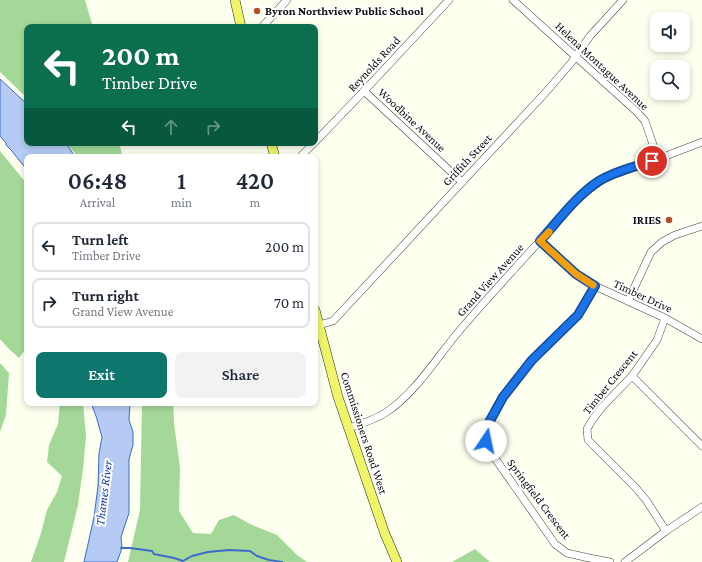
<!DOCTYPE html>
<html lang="en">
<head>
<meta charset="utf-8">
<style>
  :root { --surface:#fff; --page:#f2f2f3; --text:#1f2937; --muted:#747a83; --line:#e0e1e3; --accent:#0f766e }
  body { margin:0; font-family:"Crimson Pro",serif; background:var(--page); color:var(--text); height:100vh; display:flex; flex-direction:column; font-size:15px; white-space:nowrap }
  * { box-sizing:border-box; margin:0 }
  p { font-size:13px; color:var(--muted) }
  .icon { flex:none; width:22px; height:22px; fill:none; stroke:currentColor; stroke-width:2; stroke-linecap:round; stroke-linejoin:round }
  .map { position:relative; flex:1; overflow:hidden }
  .side { position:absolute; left:24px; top:154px; width:294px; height:252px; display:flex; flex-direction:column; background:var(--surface); border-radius:8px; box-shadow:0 2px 6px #0003 }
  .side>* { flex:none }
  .guide { position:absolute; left:24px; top:24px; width:294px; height:122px; border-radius:8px; box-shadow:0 2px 6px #0003; background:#0b6e4f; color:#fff; overflow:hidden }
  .controls { position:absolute; left:650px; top:12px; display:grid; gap:8px }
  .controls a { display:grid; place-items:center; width:40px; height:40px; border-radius:8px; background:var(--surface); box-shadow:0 2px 6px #0003; font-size:20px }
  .pin { position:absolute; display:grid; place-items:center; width:34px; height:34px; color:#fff; margin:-17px; border:2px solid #fff; border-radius:50%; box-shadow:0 1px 4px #0007 }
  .me { position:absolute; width:44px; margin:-22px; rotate:11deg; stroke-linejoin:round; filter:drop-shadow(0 0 3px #0008) }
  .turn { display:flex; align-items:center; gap:14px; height:84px; padding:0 12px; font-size:18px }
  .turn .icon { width:52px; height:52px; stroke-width:2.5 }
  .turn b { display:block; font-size:28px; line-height:34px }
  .lanes { display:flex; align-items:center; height:38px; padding:0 12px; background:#0003; justify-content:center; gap:20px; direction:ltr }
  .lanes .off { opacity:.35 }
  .eta { display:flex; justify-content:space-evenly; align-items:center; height:68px; text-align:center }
  .eta b { font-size:24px; font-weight:600; line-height:28px }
  .action { display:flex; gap:8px; margin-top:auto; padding:8px 12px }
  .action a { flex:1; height:46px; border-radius:8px; background:var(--accent); color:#fff; font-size:16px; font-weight:600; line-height:46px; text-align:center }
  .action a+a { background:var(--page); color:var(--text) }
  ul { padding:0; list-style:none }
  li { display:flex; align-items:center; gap:12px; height:50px; margin:0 8px 6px; padding:0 4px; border:2px solid var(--line); border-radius:8px }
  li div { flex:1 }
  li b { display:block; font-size:15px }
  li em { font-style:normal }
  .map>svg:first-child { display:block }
  .forest { fill:#a4d899 }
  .water { fill:#b5cbf4; stroke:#3e6bc9 }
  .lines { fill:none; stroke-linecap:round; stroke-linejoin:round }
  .stream { stroke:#3e6bc9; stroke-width:2 }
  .minor-casing { stroke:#414141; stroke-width:8 }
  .major-casing { stroke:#1f1f1f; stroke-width:10 }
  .minor { stroke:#fff; stroke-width:7 }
  .major { stroke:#eff469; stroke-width:9 }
  .route-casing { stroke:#114b97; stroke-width:10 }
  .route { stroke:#1a73e8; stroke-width:7 }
  .slow { stroke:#f59e0b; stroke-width:7 }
  .poi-dot { fill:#ba4b29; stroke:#fff; stroke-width:1.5 }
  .labels { text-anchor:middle; stroke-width:4; stroke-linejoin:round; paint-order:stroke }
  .poi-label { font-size:12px; font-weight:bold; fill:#0e0e0e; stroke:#fff; text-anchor:start }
  .street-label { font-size:12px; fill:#0e0e0e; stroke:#fff }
  .water-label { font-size:13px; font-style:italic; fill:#1a3f9c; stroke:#fff }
</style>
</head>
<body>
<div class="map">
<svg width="702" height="562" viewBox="0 0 702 562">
  <rect width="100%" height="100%" fill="#fdffef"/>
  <g class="forest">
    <polygon points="0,0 85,0 93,27 27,27 27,98 0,72"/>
    <polygon points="66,143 119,143 123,157 78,157"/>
    <polygon points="0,151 27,184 27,352 25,350 19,358 8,348 0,339"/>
    <polygon points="0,363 9,373 6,415 0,432"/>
    <polygon points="60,403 83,403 86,436 83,469 78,505 64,562 31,562 41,533 47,510 57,492 62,476 47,462 49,445 58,424"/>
    <polygon points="142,403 173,403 174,423 180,468 179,511 193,533 211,534 219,520 234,515 250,524 277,535 297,555 307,562 128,562 140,510"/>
    <polygon points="475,549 490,562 452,562"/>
  </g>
  <g class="water">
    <polygon points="0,79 27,104 27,143 66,143 75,157 27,157 27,170 11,150 6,145 6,143 0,136"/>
    <polygon points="91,403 130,403 129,420 133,432 133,445 129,459 129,513 121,537 122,548 117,562 84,562 94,517 98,486 99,454 102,437 96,416"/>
  </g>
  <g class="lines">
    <polyline class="stream" points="121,548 130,548 152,551 154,554 174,558 183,561 192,556 208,552 229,550 250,551 257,556 269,560 282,562"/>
    <g class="minor-casing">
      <g id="minor">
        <polyline points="513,0 637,112 645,121 658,159"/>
        <polyline points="262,27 287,0"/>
        <polyline points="364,91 462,182"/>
        <polyline points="315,142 364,91 449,0"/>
        <polyline points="300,157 314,143"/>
        <polyline points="540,241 576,274 595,286 665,318 702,339"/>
        <polyline points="595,286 578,315 532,360 503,397 486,428 486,441 492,454 555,544 567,553 589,558 610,562"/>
        <polyline points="628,301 651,252 662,242 675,235 702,226"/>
        <polyline points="665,318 657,340 632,376 603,406 593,419 587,429 588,440 635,487 646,500 666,531"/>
        <polyline points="319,325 333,321 546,92 571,63 590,36 623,0"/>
        <polyline points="632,376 702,446"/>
        <path d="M349,428c12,-4 25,-8 36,-15 30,-19 52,-56 75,-83 39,-46 81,-89 120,-134l19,-14 11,-6 48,-17 44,-17"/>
        <polyline points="625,562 666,531 702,507"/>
      </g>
    </g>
    <g class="major-casing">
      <g id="major">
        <polyline points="235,0 241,27"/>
        <polyline points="271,143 275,157"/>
        <polyline points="315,310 338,397 385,534 397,562"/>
      </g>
    </g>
    <use href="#minor" class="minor"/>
    <use href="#major" class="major"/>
  </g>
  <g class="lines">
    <g class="route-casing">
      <path id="route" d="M486,441v-13l17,-31 29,-37 46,-45 17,-29 -19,-12 -36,-33c18,-20 36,-45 59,-60 16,-10 35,-14 53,-20"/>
    </g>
    <use href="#route" class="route"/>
    <polyline class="slow" points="549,232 540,241 576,274 593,285"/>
  </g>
  <g class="poi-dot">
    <circle cx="257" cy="11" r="4"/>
    <circle cx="669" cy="220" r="4"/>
  </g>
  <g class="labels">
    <g class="poi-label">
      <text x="265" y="15">Byron Northview Public School</text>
      <text x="661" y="224" text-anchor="end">IRIES</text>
    </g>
    <g class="street-label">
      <text transform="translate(374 64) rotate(-47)" y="4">Reynolds Road</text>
      <text transform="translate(602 66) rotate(43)" y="4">Helena Montague Avenue</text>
      <text transform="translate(412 120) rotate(43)" y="4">Woodbine Avenue</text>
      <text transform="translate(467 160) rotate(-47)" y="4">Griffith Street</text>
      <text transform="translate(490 280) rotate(-48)" y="4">Grand View Avenue</text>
      <text transform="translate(643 296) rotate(25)" y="4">Timber Drive</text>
      <text transform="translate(610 382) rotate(-51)" y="4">Timber Crescent</text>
      <text transform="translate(364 433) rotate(72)" y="4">Commissioners Road West</text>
      <text transform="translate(539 499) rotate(53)" y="4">Springfield Crescent</text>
    </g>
    <g class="water-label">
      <text transform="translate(103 493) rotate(-83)" y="5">Thames River</text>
    </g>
  </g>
</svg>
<div class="controls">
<a><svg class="icon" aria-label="sound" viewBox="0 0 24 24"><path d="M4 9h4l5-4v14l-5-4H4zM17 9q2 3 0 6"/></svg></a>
<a><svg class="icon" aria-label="search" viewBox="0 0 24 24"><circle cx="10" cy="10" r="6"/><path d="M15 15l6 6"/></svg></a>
</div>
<div class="pin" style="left:652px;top:161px;background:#d93025"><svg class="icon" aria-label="arrive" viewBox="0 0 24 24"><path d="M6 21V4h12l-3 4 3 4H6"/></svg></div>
<svg class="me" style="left:486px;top:441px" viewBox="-20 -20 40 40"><circle r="19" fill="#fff"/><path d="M0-13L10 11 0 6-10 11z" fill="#1a73e8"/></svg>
<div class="guide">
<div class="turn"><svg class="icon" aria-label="left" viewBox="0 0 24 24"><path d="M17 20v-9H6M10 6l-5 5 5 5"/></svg><div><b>200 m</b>Timber Drive</div></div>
<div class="lanes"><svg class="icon" aria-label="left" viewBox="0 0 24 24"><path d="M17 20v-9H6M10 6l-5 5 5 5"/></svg><svg class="icon off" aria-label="ahead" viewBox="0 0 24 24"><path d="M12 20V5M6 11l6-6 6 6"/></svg><svg class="icon off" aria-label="right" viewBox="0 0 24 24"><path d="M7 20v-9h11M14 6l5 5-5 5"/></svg></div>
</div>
<section class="side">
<div class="eta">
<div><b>06:48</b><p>Arrival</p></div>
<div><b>1</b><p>min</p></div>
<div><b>420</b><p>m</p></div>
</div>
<ul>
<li><svg class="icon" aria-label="left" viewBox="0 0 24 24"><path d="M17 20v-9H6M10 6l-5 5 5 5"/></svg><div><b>Turn left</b><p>Timber Drive</p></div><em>200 m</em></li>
<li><svg class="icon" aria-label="right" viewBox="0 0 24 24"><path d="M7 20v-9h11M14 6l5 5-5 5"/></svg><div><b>Turn right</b><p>Grand View Avenue</p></div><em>70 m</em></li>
</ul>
<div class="action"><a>Exit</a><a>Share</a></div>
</section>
</div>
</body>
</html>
